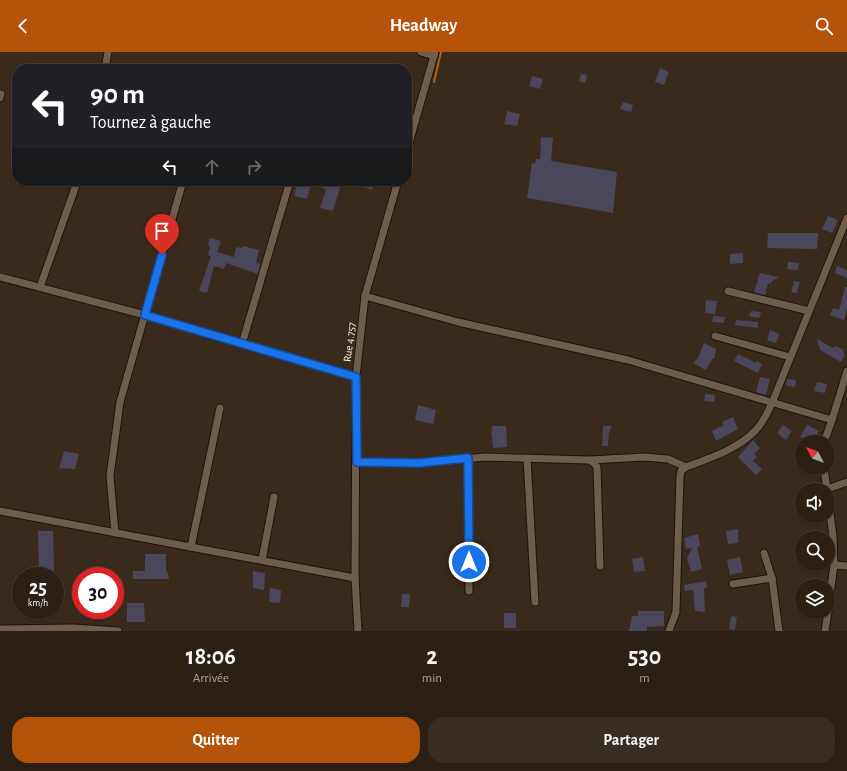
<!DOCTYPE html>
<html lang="fr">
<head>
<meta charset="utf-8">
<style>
  :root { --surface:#2c2015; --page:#382d22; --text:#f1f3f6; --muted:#a6a3a0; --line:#483e34; --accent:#b45309 }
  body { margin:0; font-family:"Alegreya Sans",sans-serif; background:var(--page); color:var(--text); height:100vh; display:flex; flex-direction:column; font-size:15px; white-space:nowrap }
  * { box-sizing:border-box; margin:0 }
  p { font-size:13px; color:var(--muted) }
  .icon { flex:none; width:22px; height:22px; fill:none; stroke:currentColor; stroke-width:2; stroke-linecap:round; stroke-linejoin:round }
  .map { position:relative; height:579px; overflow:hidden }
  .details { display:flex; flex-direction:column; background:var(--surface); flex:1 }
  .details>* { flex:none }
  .banner { position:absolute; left:12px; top:12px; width:400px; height:122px; border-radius:16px; box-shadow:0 1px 3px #0004,0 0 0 1px var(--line); background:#202124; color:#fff; overflow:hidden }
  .needle { width:26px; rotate:311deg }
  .buttons { position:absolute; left:795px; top:383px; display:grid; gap:8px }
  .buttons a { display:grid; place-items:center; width:40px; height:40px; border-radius:50%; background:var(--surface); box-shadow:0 1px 3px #0004,0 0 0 1px var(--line); font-size:20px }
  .speed { position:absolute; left:12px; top:515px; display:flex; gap:8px; font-size:20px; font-weight:700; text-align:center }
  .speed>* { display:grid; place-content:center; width:52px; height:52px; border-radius:50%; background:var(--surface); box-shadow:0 1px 3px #0004,0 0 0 1px var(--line); line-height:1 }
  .speed small { font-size:10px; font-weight:400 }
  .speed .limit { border:6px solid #d22; background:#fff; color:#111 }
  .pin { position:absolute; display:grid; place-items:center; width:34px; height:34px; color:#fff; margin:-41px -17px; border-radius:50% 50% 50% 0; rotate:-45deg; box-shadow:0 0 4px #0007 }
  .pin .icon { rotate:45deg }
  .me { position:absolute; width:44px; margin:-22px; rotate:0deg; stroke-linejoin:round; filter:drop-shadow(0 0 3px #0008) }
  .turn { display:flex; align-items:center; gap:14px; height:84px; padding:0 12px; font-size:18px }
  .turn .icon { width:52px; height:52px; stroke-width:2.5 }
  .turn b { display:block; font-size:28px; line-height:34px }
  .lanes { display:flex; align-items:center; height:38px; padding:0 12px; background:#0003; justify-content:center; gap:20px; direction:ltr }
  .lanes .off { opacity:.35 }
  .eta { display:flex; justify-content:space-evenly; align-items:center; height:68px; text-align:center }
  .eta b { font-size:24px; font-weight:700; line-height:28px }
  .button { display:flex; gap:8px; margin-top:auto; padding:8px 12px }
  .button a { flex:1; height:46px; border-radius:16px; background:var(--accent); color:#fff; font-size:16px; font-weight:700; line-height:46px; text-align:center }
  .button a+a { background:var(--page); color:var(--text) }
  header { display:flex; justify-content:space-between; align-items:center; height:52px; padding:0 12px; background:var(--accent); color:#fff; font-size:18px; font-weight:700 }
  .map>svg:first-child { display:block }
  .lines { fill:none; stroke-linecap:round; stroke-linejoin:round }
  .stream { stroke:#a7651f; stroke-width:2 }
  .building { fill:#4a465b }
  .minor-casing { stroke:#211205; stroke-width:9 }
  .minor { stroke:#6e5c4c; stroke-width:7 }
  .route-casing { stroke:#114b97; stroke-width:10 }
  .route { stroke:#1a73e8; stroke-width:7 }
  .labels { text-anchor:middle; stroke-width:3.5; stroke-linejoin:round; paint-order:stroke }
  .street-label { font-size:11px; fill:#fcf1e7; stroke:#3a2a1c }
</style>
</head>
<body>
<header><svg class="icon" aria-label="back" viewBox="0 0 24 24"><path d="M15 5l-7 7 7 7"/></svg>Headway<svg class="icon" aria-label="search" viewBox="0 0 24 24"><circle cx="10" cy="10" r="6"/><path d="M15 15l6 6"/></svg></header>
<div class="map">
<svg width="847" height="579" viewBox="0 0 847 579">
  <rect width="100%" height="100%" fill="#3a2a1c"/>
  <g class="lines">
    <polyline class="stream" points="434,30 441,0"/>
  </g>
  <g class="building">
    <polygon points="660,16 669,20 664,33 655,30"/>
    <polygon points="581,22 587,23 585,31 579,29"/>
    <polygon points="532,24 543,27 540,37 529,34"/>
    <polygon points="623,50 633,53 631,60 620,57"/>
    <polygon points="507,59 520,62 517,74 504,72"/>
    <polygon points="541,85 553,86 551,109 617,120 613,161 527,146 532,111 535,112 536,107 540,107"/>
    <polygon points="298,129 342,129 333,159 320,156 326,137 311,132 307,147 294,144"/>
    <polygon points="351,129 375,129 372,138"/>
    <polygon points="828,164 838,168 832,181 822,177"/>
    <polygon points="768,181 818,181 817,197 767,196"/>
    <polygon points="210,186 221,189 217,200 234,205 236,195 242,196 243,194 259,198 256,211 260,212 258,222 226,211 224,217 214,214 207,241 199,239 211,204 208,203 210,196 208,192"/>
    <polygon points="743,201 743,211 730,212 730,202"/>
    <polygon points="788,210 799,211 798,218 787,217"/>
    <polygon points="837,214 847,218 847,226 835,221"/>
    <polygon points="760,221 779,225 771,230 771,232 768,231 765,243 754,240"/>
    <polygon points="794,229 800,230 797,241 791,240"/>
    <polygon points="845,235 847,235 847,257 844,268 830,263 833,256 839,258"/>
    <polygon points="706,248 717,249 715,262 705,261"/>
    <polygon points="751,259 761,260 759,266 749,264"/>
    <polygon points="713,264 725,265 724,271 712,270"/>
    <polygon points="736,268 758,270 758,276 735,273"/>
    <polygon points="770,278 779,282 776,291 767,288"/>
    <polygon points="817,287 833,296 836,294 844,298 843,300 845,302 841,310 820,298"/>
    <polygon points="704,291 716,297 714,307 713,306 706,318 693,311 698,306"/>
    <polygon points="738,302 756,311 757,309 762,312 758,321 734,309"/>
    <polygon points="760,325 770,327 766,343 756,340"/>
    <polygon points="787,327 796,328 795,335 786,333"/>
    <polygon points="817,330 827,332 825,341 814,339"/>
    <polygon points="705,342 715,343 714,350 704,349"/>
    <polygon points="418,353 436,358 433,372 415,368"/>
    <polygon points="733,365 738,377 716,389 712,379 724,373 722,370"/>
    <polygon points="783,373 792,379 786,388 777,381"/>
    <polygon points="807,373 819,379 813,390 800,385"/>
    <polygon points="492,374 506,374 507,395 493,396 491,379 492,379"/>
    <polygon points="603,374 612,374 609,380 608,394 602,394"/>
    <polygon points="753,388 760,396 754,402 757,405 753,409 762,417 756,423 738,405"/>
    <polygon points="64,399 79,402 75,417 59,416"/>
    <polygon points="738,477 738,491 728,492 726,479"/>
    <polygon points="38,479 53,479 54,519 39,520"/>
    <polygon points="698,482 700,494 697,495 702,517 691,520 687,506 692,496 686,497 684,486"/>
    <polygon points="145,502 166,502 166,519 168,521 169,527 133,527 133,519 145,519"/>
    <polygon points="643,505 645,519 634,520 632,507"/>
    <polygon points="740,505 743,520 730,523 727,508"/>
    <polygon points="253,519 265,521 264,538 253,536"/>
    <polygon points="706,529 707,536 704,536 705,560 695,559 693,538 685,539 684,533"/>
    <polygon points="270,536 281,538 280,551 269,550"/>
    <polygon points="402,542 410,542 409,555 401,555"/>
    <polygon points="127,551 144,551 145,570 127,570"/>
    <polygon points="638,559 664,559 664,574 647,575 647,579 629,579 632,564 638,564"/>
    <rect x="504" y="561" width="12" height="15"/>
    <polygon points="731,564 737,565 735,578 729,577"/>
  </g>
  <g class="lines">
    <g class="minor-casing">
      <g id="minor">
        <polyline points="421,0 434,4"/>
        <polyline points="105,17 108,0"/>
        <polyline points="0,46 1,42"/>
        <polyline points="407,98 435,0"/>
        <polyline points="0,225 145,263 356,325"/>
        <polyline points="40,235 76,133"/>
        <polyline points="728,239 809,259"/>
        <polyline points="365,244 458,270 628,308 832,368 847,319"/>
        <polyline points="715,284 790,305"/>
        <polyline points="242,292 290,129"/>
        <polyline points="824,390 832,368"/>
        <polyline points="468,406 469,539"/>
        <polyline points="527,406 535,550"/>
        <polyline points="590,408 644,405 668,407 686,415"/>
        <polyline points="357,410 419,411 485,405 589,408 594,411 597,415 600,514"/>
        <polyline points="824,416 827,438"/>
        <polyline points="827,437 847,430"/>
        <polyline points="828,447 833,484 834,513 828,557"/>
        <polyline points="0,459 355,526"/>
        <polyline points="115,481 110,424 120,350 183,129"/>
        <polyline points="191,495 220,356"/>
        <polyline points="764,501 772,526 779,579"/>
        <polyline points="262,508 274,445"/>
        <polyline points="834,513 847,514"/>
        <polyline points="733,532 772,526"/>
        <polyline points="0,577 74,576 118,579"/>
        <polyline points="358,579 355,526 356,325 365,244 398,129"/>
        <path d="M669,579l7,-19 4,-135 1,-6 5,-4c24,-9 52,-18 70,-37 7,-8 12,-18 16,-27l75,-185"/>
        <polyline points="825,579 828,560"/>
      </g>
    </g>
    <use href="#minor" class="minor"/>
  </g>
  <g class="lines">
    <g class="route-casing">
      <polyline id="route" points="162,203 145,263 356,325 357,410 419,411 468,406 469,510"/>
    </g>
    <use href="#route" class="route"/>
  </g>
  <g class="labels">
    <g class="street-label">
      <text transform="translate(349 290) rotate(-83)" y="4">Rue 4.757</text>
    </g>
  </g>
</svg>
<div class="buttons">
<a><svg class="needle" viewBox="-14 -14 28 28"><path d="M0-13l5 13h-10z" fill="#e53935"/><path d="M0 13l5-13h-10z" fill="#a6a3a0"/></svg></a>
<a><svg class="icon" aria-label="sound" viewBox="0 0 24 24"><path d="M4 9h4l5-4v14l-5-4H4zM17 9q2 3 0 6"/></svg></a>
<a><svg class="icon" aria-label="search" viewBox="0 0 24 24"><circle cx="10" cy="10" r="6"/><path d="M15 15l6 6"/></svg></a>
<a><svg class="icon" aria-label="layers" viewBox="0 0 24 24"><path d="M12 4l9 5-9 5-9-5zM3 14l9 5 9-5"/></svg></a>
</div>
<div class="speed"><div>25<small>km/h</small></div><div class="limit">30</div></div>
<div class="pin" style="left:162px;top:203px;background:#d93025"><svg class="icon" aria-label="arrive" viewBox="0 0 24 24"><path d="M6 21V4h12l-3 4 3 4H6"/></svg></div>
<svg class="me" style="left:469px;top:510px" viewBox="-20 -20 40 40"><circle r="17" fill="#1a73e8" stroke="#fff" stroke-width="3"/><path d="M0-11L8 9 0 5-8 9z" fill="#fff"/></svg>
<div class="banner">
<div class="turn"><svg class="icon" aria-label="left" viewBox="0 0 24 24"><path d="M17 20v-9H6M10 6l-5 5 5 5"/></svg><div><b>90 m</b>Tournez à gauche</div></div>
<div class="lanes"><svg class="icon" aria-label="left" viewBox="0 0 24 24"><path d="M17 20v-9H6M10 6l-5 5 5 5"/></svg><svg class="icon off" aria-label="ahead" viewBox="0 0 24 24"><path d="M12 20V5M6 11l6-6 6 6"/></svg><svg class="icon off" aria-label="right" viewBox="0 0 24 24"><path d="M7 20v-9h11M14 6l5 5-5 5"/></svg></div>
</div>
</div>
<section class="details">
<div class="eta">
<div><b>18:06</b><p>Arrivée</p></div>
<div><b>2</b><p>min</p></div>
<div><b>530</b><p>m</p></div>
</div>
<div class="button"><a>Quitter</a><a>Partager</a></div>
</section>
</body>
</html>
